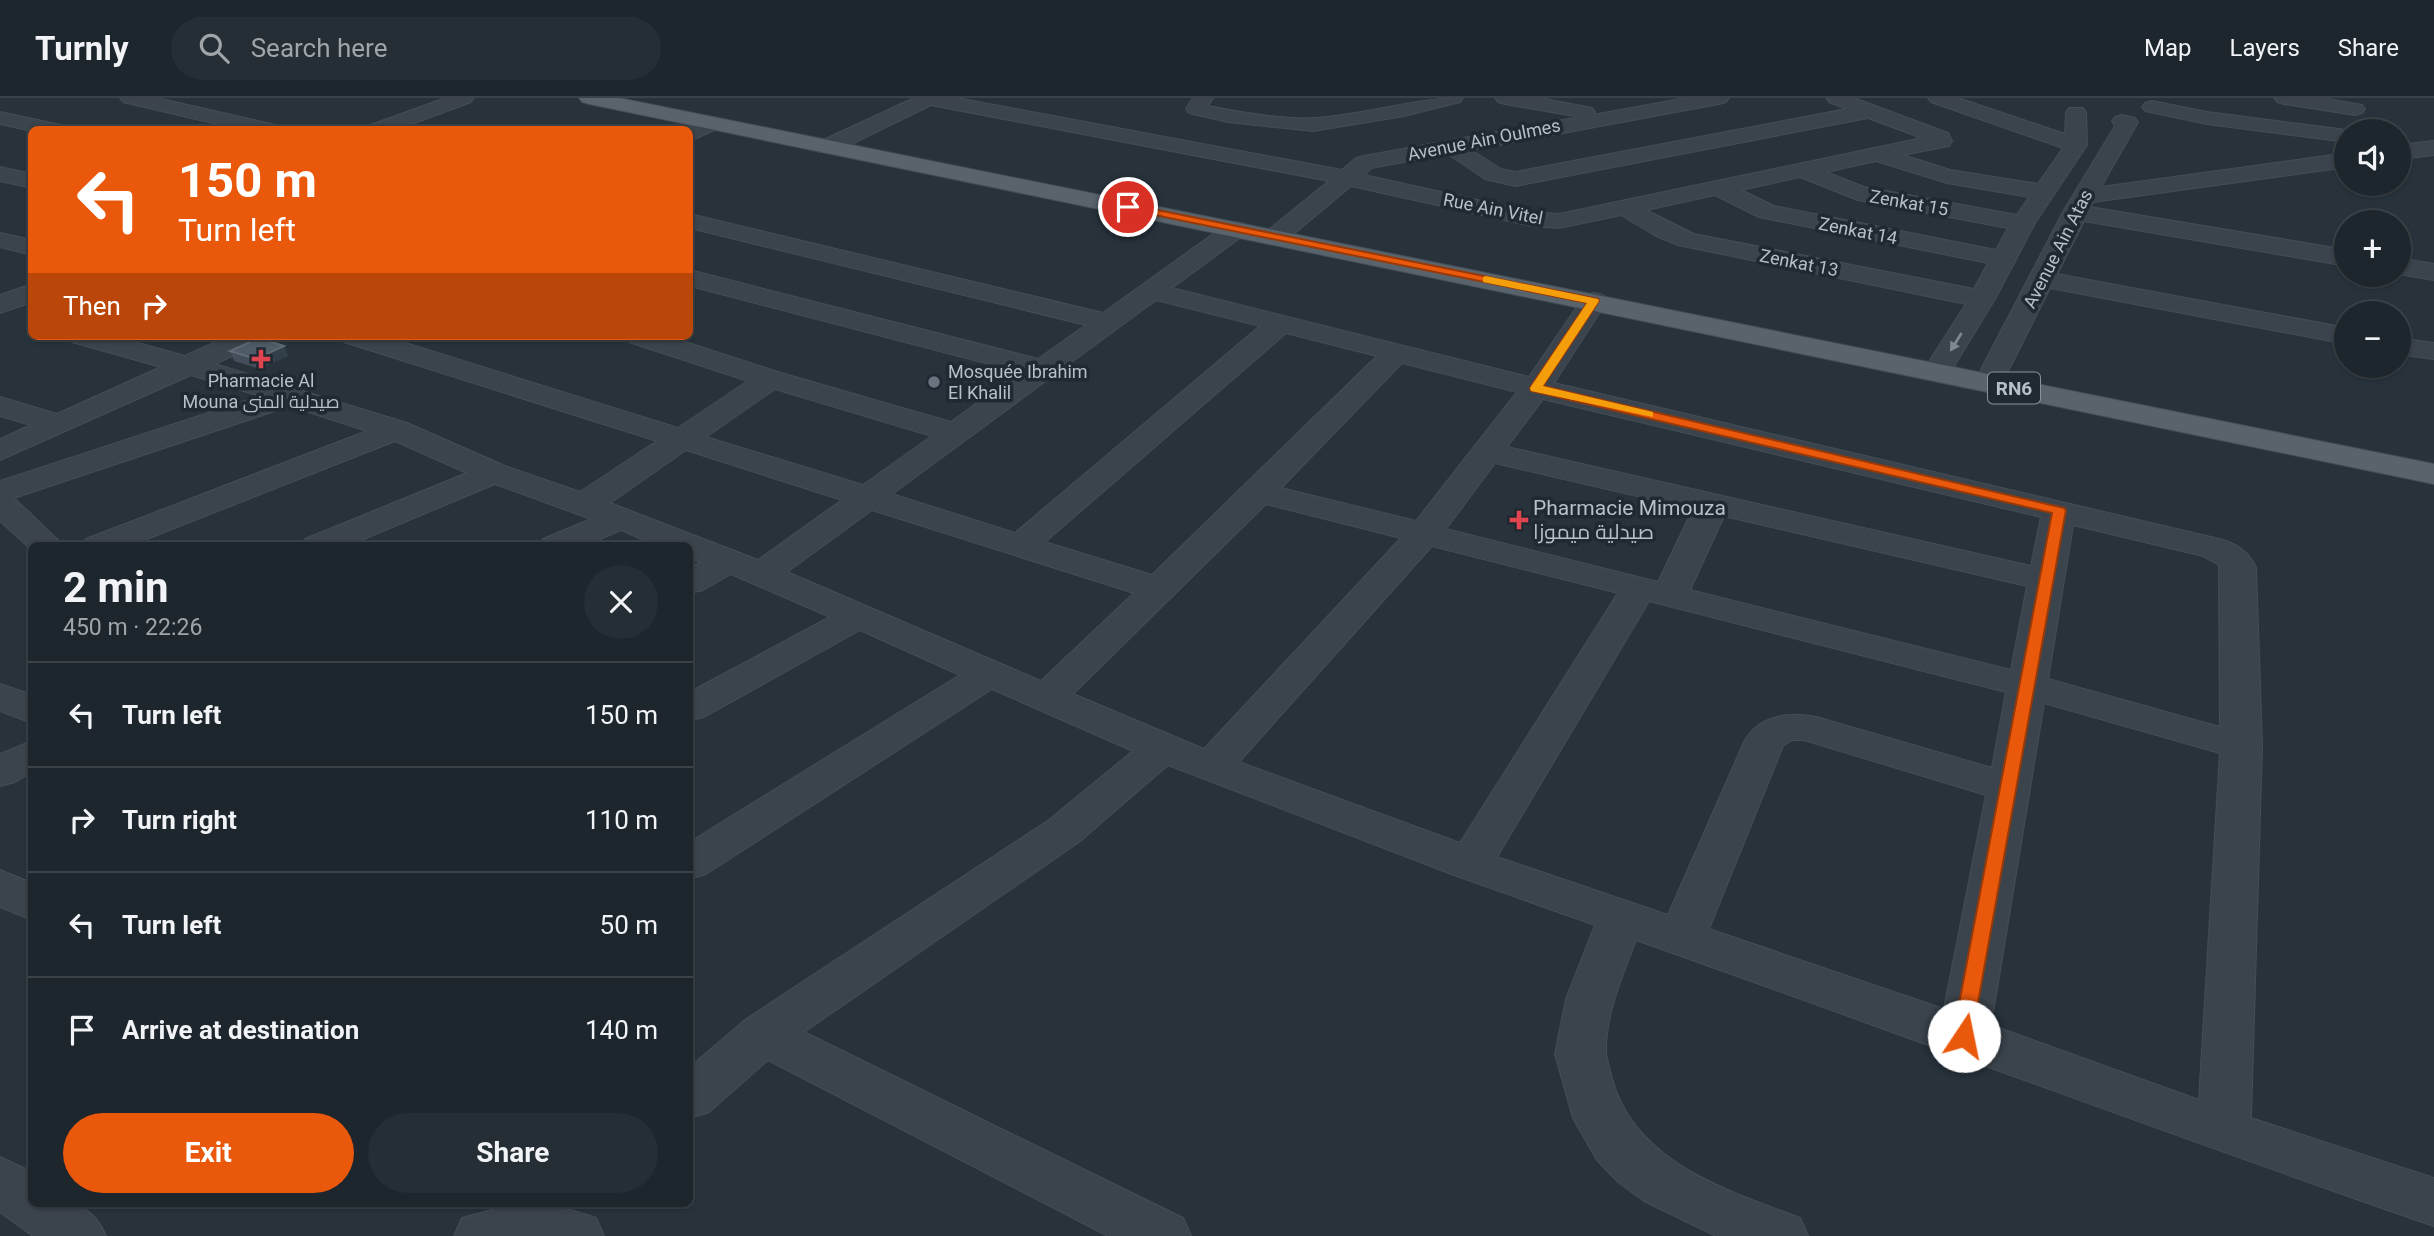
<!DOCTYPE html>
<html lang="en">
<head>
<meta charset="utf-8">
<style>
  :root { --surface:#1d262c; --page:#252e34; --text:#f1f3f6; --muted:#a0a5a9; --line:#3b4348; --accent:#ea580c }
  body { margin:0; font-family:Roboto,Cairo,sans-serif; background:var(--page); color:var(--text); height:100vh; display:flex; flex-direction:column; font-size:26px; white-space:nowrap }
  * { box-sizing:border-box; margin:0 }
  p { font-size:23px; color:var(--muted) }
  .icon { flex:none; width:38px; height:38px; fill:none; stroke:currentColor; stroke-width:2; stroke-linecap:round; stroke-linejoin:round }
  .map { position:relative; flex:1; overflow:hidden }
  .drawer { position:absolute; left:28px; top:444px; width:665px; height:665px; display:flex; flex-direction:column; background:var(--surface); border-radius:10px; box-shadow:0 2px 5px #0004,0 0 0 2px var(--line) }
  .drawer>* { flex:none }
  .hud { position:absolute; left:28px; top:28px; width:665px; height:214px; border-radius:10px; box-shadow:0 2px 5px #0004,0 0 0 2px var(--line); background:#ea580c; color:#fff; overflow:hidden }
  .fabs { position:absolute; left:2334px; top:21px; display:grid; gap:14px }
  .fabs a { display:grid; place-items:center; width:77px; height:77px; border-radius:50%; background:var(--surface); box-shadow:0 2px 5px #0004,0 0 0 2px var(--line); font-size:35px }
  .pin { position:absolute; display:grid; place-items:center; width:60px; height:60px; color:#fff; margin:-30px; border:4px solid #fff; border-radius:50%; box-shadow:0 2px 7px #0007 }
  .me { position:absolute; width:77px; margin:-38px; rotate:11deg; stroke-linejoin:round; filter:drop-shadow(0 0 5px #0008) }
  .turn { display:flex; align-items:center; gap:24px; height:147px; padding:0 35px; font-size:32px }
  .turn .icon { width:91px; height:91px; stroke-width:2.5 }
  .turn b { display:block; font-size:49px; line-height:60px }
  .then { display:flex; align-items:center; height:66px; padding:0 35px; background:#0003; gap:14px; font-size:26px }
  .round { display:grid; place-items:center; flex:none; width:74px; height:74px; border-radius:37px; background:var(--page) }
  .headline { display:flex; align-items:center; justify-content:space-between; height:119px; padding:0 35px }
  h1 { font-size:42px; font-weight:700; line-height:52px }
  .primary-button { display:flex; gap:14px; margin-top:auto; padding:14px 35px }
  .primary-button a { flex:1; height:80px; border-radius:42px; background:var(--accent); color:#fff; font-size:28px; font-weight:700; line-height:80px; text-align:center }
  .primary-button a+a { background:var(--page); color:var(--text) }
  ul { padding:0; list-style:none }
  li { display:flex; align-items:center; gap:21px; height:105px; padding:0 35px; border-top:2px solid var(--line) }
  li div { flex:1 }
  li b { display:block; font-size:26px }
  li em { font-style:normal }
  header { display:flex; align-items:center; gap:42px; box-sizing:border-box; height:98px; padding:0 35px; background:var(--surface); border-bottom:2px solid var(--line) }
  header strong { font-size:33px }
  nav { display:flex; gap:38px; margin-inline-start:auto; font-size:24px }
  .search { width:490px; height:63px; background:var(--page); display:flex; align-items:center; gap:18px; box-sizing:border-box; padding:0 24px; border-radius:38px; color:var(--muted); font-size:26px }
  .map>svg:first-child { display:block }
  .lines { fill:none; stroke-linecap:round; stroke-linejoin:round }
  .minor-casing { stroke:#444d55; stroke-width:2 }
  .major-casing { stroke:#444d55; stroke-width:2 }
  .minor { fill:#3b444c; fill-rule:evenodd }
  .major { fill:#59636c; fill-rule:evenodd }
  .wall { fill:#434e5a }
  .shaded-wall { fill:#323e49 }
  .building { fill:#4f5b66; stroke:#606a75; stroke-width:2 }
  .oneway { fill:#7f8890 }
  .route { fill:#ea580c; stroke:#983908; stroke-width:2 }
  .slow { fill:#f59e0b }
  .health-dot { fill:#e0444e; stroke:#202931; stroke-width:2.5 }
  .worship-dot { fill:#6b7280; stroke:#202931; stroke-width:2.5 }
  .labels { text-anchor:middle; stroke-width:7; stroke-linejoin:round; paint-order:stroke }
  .far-street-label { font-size:18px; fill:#b7bfc7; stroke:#202931 }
  .far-poi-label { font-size:18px; fill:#b7bfc7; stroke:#202931; text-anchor:start }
  .shield { fill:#202931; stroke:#8a929a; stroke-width:2 }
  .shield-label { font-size:19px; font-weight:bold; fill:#b7bfc7 }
  .poi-label { font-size:21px; fill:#b7bfc7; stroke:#202931; text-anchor:start }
</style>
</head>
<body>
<header>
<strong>Turnly</strong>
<div class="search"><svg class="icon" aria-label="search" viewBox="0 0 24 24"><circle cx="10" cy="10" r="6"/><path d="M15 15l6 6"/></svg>Search here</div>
<nav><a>Map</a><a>Layers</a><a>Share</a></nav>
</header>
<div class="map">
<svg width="2434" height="1138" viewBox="0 0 2434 1138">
  <rect width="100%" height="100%" fill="#27323b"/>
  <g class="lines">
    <g class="minor-casing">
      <g id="minor">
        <polygon points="120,0 157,0 280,28 283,32 243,32 123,4"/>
        <polygon points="445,0 474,0 471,4 396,32 365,32 368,28"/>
        <path d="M914,0h43l385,72 14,-12 8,-2 216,-39 -75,-13 -7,-2 -3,-4h45l52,10 3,4 -2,3 93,-17h43l-3,4 -7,2 -248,46 30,19 14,3 332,-63 -18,-7 -3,-4h28l94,35 4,8 -3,5 -46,9 47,15 88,14 25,-36 -132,-46 -3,-4h30l107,36 1,-22 3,-4h14l3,4 1,33 -52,78 -40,76 -44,72 -4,6 -10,3 -10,-3 -4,-6 43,-67 -288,-59 -22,-9 -35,-21 -62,13 -27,-2 -181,-40 -67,56 -9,2 -9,-2 -3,-5 3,-5 63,-51 -398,-76 -96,47h-16l-3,-5 3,-5zM1868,20l54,20 -363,76 -27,-2 -168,-37 7,-7 77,-14 37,25 30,7zM1876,63l71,22 82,14 -12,18 -153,-28 -38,-15zM1800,79l58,23 150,28 -12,22 -222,-44 -33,-16zM1715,97l44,22 229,46 -14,26 -280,-55 -48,-24z"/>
        <path d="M1193,0h20l-5,8c29,6 78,14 107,12 50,-3 98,-20 148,-20l-3,4 -56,14 -91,15 -85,-9 -39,-9 -3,-4z"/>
        <polygon points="2274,0 2323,0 2362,7 2365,11 2362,15 2355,17 2284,6 2277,4"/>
        <polygon points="2152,3 2207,14 2354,33 2347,33 2347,44 2207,26 2145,13 2142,9 2145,5"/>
        <polygon points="0,14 66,28 69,32 32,33 0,26"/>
        <polygon points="2122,17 2135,20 2138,24 2101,89 2347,55 2347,69 2093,104 2090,109 2347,152 2347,168 2084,123 2057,176 2347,230 2347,246 2050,190 1999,291 1989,294 1979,291 1974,285 2063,114 2115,28 2112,23 2115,19"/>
        <polygon points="714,19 721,21 724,25 721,29 690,43 690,32 684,32"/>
        <polygon points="2434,43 2434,57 2399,61 2399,47"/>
        <polygon points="0,69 32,76 32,90 0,83"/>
        <path d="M690,116l413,99 124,-89 9,-2 9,2 3,5 -3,5 -73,54 357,89 56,-82 9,-2 9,2 4,6 -53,82 661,155c19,4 32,12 41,29l6,179 -11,372 183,60v48c-267,-92 -532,-192 -798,-286 -13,35 -31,74 -30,113 1,8 4,17 6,26 23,84 115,111 188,139l8,18h-92l-72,-35 -26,-19 -21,-22 -24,-42 -18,-64 11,-55 29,-74 -141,-50 -286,-110 -89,77 -275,190 379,186 8,18h-83l-340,-176 -59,52 -19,6v-51l55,-47 304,-200 84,-69 -141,-62 -286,185 -16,5v-37l270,-167 -100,-45 -156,87 -14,3v-28l140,-75 -99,-43 -28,16 -13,3v-25l11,-6 -11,-4v-12h-32l-37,-16 -37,16h-46l5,-7 48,-20 -96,-35 -148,62h-47l5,-7 162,-66 -72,-32 -266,105h-48l5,-7 281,-108 -77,-25 -276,92 50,48h-32v4l-32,-29v-40l260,-85 -69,-21 -191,85v-21l31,-14 -31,-9v-19l57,17 104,-47 -89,-25 -4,-6h45l72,20 44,-20h37l-4,6 -47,22 192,59 98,43 75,26 77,-51 -313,-99 -4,-6h43l295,92 70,-47 -119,-39 -4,-6h42l114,37 170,49 69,-50 -330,-86v-16l348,89 48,-34 -396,-97zM1156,202l104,26 -245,207 -123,-39zM1286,235l91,23 -225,219 -107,-33zM1402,265l115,29 -101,129 -135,-33zM775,291l157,47 -69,49 -157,-48zM1543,301l498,118 -10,49 -524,-119zM686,352l156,50 -84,60 -148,-57zM1495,365l198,46 -35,73 -212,-53zM1266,406l135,34 -197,211 -131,-55zM872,412l262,83 -93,88 -254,-109zM1724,418l303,70 -16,84 -321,-80zM2073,427l130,31 16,9 1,162 -172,-48zM1432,448l186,47 -158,250 -221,-81zM1649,503l357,91 -14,76 -172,-50c-28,-7 -59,-4 -75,22l-77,175 -171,-58zM2044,605l176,50 -21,347 -208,-75zM1792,642h12l182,55 -42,214 -235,-80 74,-183z"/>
        <polygon points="0,135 32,142 32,157 0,149"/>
        <polygon points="2399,160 2434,166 2434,182 2399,176"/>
        <polygon points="32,186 32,204 0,215 0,197"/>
        <polygon points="2399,240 2434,245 2434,261 2399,256"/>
        <polygon points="0,586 32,597 32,625 0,613"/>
        <polygon points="32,643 32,674 15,684 0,688 0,656"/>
        <polygon points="0,772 32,785 32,822 0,809"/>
        <path d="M0,1059l32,15v32c36,0 57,-6 74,32h-73l-33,-24z"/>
        <path d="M514,1106c32,0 52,3 82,14l8,18h-150l8,-18z"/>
      </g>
    </g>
    <g class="major-casing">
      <polygon id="major" points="579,0 619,0 2434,366 2434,386 589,6 582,4"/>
    </g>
    <use href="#minor" class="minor"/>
    <use href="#major" class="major"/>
  </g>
  <polygon class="wall" points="284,248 288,258 260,271 234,263 230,253"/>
  <polygon class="shaded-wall" points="284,248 288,258 260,271 256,261"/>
  <polygon class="building" points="259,240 284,248 256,261 230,253"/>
  <defs><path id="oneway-solid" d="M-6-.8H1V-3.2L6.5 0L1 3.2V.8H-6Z" transform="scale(1.75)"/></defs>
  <use class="oneway" href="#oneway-solid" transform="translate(1956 244) rotate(122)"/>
  <polygon class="route" points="1128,106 1598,201 1599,203 1543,288 2064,410 2066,412 1971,944 1964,946 1956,944 1953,938 2052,415 1531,293 1530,290 1587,205 1125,111 1125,107"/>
  <polygon class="slow" points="1486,178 1598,201 1599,203 1543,288 1653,314 1653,319 1531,293 1530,290 1587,205 1483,184 1483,179"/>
  <g class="health-dot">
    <path d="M257.5 250.5h7v7h7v7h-7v7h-7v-7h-7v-7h7z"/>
    <path d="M1515.5 411.5h7v7h7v7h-7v7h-7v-7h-7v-7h7z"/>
  </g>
  <circle class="worship-dot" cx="934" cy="284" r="7"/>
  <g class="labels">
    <g class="far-street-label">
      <text transform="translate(1484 42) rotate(-11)" y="6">Avenue Ain Oulmes</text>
      <text transform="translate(1909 105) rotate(10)" y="6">Zenkat 15</text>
      <text transform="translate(1493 111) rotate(11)" y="6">Rue Ain Vitel</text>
      <text transform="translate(1858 133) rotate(11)" y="6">Zenkat 14</text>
      <text transform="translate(2058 151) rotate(-63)" y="6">Avenue Ain Atas</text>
      <text transform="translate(1799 165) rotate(11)" y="6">Zenkat 13</text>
    </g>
    <g class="far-poi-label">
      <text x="948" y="280">Mosquée Ibrahim<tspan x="948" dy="21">El Khalil</tspan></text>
      <text x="261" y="289" text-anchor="middle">Pharmacie Al<tspan x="261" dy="21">Mouna صيدلية المنى</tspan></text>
    </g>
    <rect class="shield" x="1988" y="274.5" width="52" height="31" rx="5"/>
    <g class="shield-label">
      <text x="2014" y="297">RN6</text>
    </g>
    <g class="poi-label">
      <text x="1533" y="417">Pharmacie Mimouza<tspan x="1533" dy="24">صيدلية ميموزا</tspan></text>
    </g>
  </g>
</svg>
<div class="fabs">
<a><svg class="icon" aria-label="sound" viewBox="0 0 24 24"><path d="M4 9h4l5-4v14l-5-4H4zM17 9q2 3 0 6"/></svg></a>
<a>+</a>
<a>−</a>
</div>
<div class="pin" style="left:1128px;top:109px;background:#d93025"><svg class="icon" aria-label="arrive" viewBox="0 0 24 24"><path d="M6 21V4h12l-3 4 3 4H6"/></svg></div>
<svg class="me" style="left:1964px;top:938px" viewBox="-20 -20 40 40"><circle r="19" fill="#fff"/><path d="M0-13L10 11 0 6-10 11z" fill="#ea580c"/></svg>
<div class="hud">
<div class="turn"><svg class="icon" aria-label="left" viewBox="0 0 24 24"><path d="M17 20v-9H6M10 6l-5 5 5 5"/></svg><div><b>150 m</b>Turn left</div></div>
<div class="then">Then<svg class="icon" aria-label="right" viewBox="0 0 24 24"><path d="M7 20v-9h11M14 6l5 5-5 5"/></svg></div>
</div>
<section class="drawer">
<div class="headline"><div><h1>2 min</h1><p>450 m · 22:26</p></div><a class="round"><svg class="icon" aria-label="close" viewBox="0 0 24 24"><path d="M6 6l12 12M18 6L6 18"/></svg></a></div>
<ul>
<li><svg class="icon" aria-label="left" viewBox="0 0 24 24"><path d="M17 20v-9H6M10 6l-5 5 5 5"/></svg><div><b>Turn left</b></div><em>150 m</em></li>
<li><svg class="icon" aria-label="right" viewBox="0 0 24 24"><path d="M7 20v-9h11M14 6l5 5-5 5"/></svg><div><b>Turn right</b></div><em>110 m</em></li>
<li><svg class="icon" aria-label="left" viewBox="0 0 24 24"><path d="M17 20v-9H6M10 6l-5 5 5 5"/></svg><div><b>Turn left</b></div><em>50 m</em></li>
<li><svg class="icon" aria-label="arrive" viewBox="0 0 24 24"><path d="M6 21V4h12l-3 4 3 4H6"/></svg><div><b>Arrive at destination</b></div><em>140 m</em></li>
</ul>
<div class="primary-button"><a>Exit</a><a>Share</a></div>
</section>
</div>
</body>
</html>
